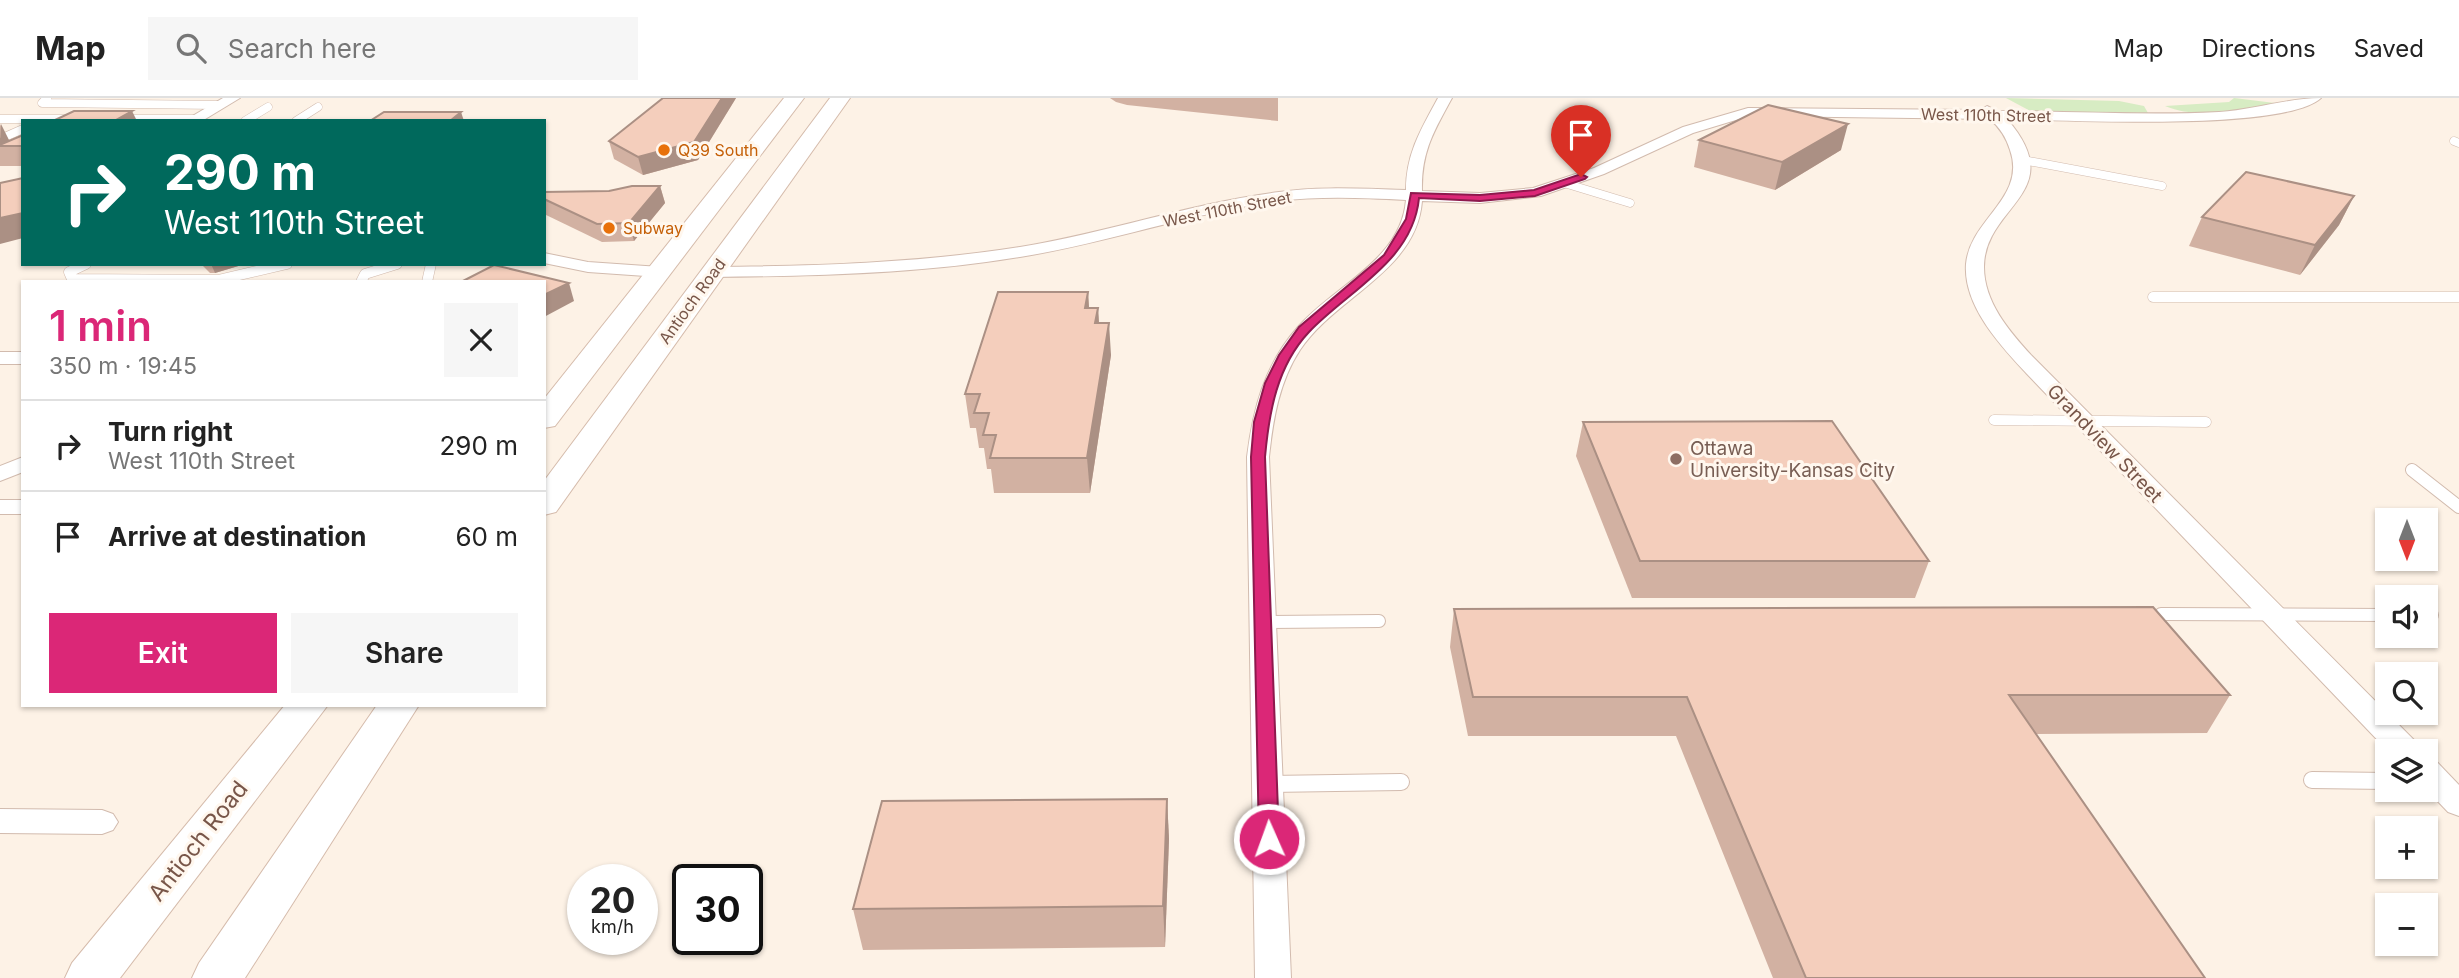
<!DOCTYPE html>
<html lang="en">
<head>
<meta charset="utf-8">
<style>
  :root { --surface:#fff; --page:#f6f6f6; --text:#222; --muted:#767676; --line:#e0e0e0; --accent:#db2777 }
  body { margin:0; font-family:Inter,sans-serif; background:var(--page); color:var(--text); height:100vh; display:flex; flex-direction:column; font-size:26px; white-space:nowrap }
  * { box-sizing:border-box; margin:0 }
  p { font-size:23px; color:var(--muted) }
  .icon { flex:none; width:38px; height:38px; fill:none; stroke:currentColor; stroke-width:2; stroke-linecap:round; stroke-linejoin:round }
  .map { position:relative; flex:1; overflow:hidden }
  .side { position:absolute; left:21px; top:182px; width:525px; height:427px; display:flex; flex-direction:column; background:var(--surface); border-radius:0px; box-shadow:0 2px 5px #0004 }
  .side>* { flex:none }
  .hud { position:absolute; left:21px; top:21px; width:525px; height:147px; border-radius:0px; box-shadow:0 2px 5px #0004; background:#00695c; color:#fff; overflow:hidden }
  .needle { width:46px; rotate:180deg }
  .controls { position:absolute; left:2375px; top:410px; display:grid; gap:14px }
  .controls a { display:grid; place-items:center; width:63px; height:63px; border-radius:0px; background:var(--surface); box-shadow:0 2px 5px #0004; font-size:35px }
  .speed { position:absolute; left:567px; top:766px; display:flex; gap:14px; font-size:35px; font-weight:700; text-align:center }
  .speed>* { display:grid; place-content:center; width:91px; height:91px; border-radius:50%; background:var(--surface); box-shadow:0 2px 5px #0004; line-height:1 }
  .speed small { font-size:18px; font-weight:400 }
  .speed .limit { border:4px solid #111; border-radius:10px; background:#fff; color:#111 }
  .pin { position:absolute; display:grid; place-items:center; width:60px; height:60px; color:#fff; margin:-72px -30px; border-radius:50% 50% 50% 0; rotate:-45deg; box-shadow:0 0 7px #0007 }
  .pin .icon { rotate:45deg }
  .me { position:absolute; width:77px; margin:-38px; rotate:358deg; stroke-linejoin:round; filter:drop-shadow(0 0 5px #0008) }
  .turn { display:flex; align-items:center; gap:24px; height:147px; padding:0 28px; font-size:32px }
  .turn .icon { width:91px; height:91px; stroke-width:2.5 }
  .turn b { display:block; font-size:49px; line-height:60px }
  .round { display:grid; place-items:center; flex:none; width:74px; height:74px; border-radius:0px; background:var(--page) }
  .summary { display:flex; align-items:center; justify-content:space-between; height:119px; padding:0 28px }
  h1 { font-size:42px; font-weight:600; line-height:52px; color:var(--accent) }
  .cta { display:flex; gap:14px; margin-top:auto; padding:14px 28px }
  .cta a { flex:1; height:80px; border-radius:0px; background:var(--accent); color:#fff; font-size:28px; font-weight:600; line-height:80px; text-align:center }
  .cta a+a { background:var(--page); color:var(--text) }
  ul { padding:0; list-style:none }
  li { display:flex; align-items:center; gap:21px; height:91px; padding:0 28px; border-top:2px solid var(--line) }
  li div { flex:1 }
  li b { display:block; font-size:26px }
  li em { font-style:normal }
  header { display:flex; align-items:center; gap:42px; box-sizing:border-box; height:98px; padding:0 35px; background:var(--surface); border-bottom:2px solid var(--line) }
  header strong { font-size:33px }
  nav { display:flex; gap:38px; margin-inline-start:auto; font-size:24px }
  .search { width:490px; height:63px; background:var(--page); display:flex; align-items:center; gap:18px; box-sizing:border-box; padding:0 24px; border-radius:0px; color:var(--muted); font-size:26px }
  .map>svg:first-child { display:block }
  .green { fill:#d7ecc3 }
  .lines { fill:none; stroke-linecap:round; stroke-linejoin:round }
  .lane-far3-casing { stroke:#d2bbae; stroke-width:9 }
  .lane-far2-casing { stroke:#d2bbae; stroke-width:11 }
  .lane-far1-casing { stroke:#d2bbae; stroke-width:14 }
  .lane-casing { stroke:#d2bbae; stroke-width:18 }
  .street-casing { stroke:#d2bbae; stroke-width:2 }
  .secondary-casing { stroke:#d5bbab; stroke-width:2 }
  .lane-far3 { stroke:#fff; stroke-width:8 }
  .lane-far2 { stroke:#fff; stroke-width:10 }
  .lane-far1 { stroke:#fff; stroke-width:12 }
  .lane { stroke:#fff; stroke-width:16 }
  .street { fill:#fff; fill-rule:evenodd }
  .secondary { fill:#fff; fill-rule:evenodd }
  .wall { fill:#d2b1a2 }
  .shaded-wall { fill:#ab9084 }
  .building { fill:#f4cebc; stroke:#ab9084; stroke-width:2 }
  .route { fill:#db2777; stroke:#8e194d; stroke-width:2 }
  .food-dot { fill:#e8710a; stroke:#fff7ee; stroke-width:2.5 }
  .education-dot { fill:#8d6e63; stroke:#fff7ee; stroke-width:2.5 }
  .labels { text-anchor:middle; stroke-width:6; stroke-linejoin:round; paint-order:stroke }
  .far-street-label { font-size:16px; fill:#785649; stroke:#fff7ee }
  .far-food-label { font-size:16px; fill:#c56008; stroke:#fff7ee; text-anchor:start }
  .street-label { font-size:19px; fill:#785649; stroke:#fff7ee }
  .education-label { font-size:19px; fill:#785e54; stroke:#fff7ee; text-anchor:start }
  .near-street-label { font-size:23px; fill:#785649; stroke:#fff7ee }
</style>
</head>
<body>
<header>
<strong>Map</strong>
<div class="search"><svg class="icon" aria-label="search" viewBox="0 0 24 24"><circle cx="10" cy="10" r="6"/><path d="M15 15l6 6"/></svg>Search here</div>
<nav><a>Map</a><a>Directions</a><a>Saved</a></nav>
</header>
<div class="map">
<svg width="2459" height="880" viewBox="0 0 2459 880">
  <rect width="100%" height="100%" fill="#fdf2e6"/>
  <g class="green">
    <polygon points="2006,0 2119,3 2144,8 2148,15 2145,18 2034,15"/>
    <path d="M2234,0l41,5 -5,3c-36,3 -71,14 -105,0l64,-4z"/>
  </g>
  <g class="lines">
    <g class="lane-far3-casing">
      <g id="lane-far3">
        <polyline points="47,0 42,5 219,7"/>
        <polyline points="0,21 73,21"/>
        <polyline points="119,21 195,21"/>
        <polyline points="245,23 268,9"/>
        <polyline points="296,23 318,9"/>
        <polyline points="0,41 23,31"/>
        <polyline points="2454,43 2459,45"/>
        <polyline points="2023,62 2162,88"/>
        <polyline points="1564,85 1630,105"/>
      </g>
    </g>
    <g class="lane-far2-casing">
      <g id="lane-far2">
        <polyline points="86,166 69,174 72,181 218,182 287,166"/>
        <polyline points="361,184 365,176 397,166"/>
        <polyline points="427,184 431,166"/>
        <polyline points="2153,199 2459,199"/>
        <polyline points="1994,322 2206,324"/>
      </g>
    </g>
    <g class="lane-far1-casing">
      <g id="lane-far1">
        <polyline points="2412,372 2459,409"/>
        <polyline points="2161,516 2387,517"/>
        <polyline points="2426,517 2432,517"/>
        <polyline points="1263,524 1379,523"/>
      </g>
    </g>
    <g class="lane-casing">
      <g id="lane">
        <polyline points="2312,682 2387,683"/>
        <polyline points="1269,686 1401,684"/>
      </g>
    </g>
    <g class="street-casing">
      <g id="street">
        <polygon points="223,0 240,0 202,23 184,23"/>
        <path d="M1438,0h14c-18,33 -31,54 -30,93l58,2 53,-5 61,-20 89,-41 65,-19 232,2 7,-4 10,5c74,0 149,5 222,1 35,-2 68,-14 102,-14 -37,34 -257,22 -314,21 64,74 -23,86 -23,148 0,35 25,64 47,88l386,388 4,8h-33l-361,-377c-26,-28 -64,-68 -61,-110 4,-45 61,-66 44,-114 -4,-13 -10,-22 -20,-31l-241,-3 -56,17 -89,41 -63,22 -61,7 -58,-2c-5,70 -87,96 -122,149 -21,32 -27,70 -31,107l22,521h-36l-8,-521c6,-48 17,-91 50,-129 36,-42 104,-67 109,-128 -42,-2 -86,-4 -127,1 -88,12 -172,42 -259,56 -101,17 -205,19 -307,20l-9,-5 9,-5c102,-1 206,-4 307,-20 87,-14 171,-44 259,-55 41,-6 85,-3 127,-2 0,-36 15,-61 32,-92z"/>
        <polygon points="544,155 588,164 660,169 669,174 660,179 588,174 544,165"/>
        <rect x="0" y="254" width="23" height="12"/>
        <polygon points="23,359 23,374 0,383 0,368"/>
        <rect x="0" y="402" width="23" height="14"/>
        <polygon points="2426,661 2437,664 2459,687 2459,718 2448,714 2426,691"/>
        <polygon points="0,711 102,712 113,716 118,724 113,732 102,736 0,735"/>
      </g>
    </g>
    <g class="secondary-casing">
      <g id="secondary">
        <polygon points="784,0 804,0 555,328 544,330 544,301"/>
        <polygon points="830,0 850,0 556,414 544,417 544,383"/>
        <polygon points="285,607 328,607 120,880 65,880 72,865"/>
        <polygon points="377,607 419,607 245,880 192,880 199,865"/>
      </g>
    </g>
    <use href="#lane-far3" class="lane-far3"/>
    <use href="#lane-far2" class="lane-far2"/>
    <use href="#lane-far1" class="lane-far1"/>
    <use href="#lane" class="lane"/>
    <use href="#street" class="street"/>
    <use href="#secondary" class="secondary"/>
  </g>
  <g class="wall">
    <polygon points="663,0 736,0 698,62 643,77 614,61 609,43"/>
    <polygon points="1110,0 1278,0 1278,23 1127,7 1116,4"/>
    <polygon points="0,26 9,43 23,37 23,68 0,68"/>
    <polygon points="1699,42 1841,52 1775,92 1694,69"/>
    <polygon points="660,88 665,105 634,143 602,144 544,116 544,102"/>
    <polygon points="2354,98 2339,127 2300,177 2189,148 2202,119"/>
    <polygon points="201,166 245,166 215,175 210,175"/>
    <polygon points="1088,194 1089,210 1098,210 1099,225 1111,257 1090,395 994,395 991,371 987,371 984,350 979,350 976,330 970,330 965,296"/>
    <polygon points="1583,324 1929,463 1915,500 1632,500 1576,358"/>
    <polygon points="1454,511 2230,597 2207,635 2036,636 2205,880 1773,880 1676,638 1468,638 1450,549"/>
    <polygon points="1167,701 1169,741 1165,849 863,852 853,811"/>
  </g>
  <g class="shaded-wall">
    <polygon points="722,0 736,0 698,62 643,77 638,59"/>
    <polygon points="132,13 137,23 114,23"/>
    <polygon points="461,14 464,23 450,23"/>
    <polygon points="1,26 11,46 0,48"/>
    <polygon points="1848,26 1841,52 1775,92 1782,64"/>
    <polygon points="660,88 665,105 634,143 629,125"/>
    <polygon points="2354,98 2339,127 2300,177 2315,147"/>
    <polygon points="23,115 23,140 0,146 0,120"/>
    <polygon points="211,166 245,166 215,175"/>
    <polygon points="569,185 574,203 544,219 544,197"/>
    <polygon points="1088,194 1090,225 1085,210"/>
    <polygon points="1098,210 1100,241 1095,225"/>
    <polygon points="1109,225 1111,257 1090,395 1087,360"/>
    <polygon points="1167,701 1169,741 1165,849 1163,808"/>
  </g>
  <g class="building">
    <polygon points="663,0 722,0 694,44 638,59 609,43"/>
    <polygon points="1768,7 1848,26 1782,64 1699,42"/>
    <polygon points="74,13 132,13 114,23 53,23"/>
    <polygon points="384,14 461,14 450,23 370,23"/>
    <polygon points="23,37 23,48 0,48 0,41 2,40 2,46"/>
    <polygon points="2246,74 2354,98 2315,147 2202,119"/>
    <polygon points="23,80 23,115 0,120 0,85"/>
    <polygon points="632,88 660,88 629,125 597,126 544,101 544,94 609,93"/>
    <polygon points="494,167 569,185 544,197 544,184 461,184"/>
    <polygon points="998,194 1088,194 1085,210 1098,210 1095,225 1109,225 1087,360 990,360 996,337 983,337 989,315 974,315 980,296 965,296"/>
    <polygon points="1832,323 1929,463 1640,463 1583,324"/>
    <polygon points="2153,509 2230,597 2009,597 2205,880 1806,880 1687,599 1473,599 1454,511"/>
    <polygon points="1167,701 1163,808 853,811 882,703"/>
  </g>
  <path class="route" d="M1581,76l6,3 -2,2 -50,17 -55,5 -61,-3c-6,63 -70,92 -110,134 -32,34 -40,80 -44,125l14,382 -3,6 -7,2 -7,-2 -3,-6 -8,-382 3,-35 11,-39 14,-28 20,-28 85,-72 22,-36 5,-26 69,2 54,-5z"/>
  <g class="food-dot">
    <circle cx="664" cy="52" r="7"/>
    <circle cx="609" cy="130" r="7"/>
  </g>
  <circle class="education-dot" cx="1676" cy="361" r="7"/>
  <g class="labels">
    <g class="far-street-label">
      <text transform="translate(1986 17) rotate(1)" y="6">West 110th Street</text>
      <text transform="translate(1227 111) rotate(-11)" y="6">West 110th Street</text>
      <text transform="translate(692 203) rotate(-54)" y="6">Antioch Road</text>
    </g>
    <g class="far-food-label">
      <text x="678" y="58">Q39 South</text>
      <text x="623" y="136">Subway</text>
    </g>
    <g class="street-label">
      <text transform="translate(2105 345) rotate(46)" y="7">Grandview Street</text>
    </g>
    <g class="education-label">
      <text x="1690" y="357">Ottawa<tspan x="1690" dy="22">University-Kansas City</tspan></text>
    </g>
    <g class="near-street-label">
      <text transform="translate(198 743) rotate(-52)" y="8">Antioch Road</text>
    </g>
  </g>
</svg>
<div class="controls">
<a><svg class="needle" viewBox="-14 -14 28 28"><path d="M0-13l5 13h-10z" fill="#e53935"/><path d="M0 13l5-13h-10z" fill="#767676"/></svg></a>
<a><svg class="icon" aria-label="sound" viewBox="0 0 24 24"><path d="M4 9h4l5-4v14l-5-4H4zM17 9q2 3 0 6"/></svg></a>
<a><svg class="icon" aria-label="search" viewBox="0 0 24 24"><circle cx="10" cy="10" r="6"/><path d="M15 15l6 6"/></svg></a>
<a><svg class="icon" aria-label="layers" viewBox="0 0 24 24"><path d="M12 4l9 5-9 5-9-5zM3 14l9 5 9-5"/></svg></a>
<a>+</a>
<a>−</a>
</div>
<div class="speed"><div>20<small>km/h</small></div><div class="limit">30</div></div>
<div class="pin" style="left:1581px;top:79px;background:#d93025"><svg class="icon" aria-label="arrive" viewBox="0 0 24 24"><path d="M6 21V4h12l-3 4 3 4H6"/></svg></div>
<svg class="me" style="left:1269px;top:741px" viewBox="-20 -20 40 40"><circle r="17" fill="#db2777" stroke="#fff" stroke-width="3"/><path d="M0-11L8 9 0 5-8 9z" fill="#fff"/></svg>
<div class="hud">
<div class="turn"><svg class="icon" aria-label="right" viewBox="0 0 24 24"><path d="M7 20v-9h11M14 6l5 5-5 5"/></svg><div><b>290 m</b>West 110th Street</div></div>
</div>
<section class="side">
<div class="summary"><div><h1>1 min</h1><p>350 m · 19:45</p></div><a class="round"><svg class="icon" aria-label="close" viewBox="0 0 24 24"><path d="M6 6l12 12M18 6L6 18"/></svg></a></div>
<ul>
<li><svg class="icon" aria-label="right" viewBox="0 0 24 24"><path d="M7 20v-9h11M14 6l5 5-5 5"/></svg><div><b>Turn right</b><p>West 110th Street</p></div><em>290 m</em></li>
<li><svg class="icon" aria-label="arrive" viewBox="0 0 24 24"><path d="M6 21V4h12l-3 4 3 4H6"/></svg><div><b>Arrive at destination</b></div><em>60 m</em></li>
</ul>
<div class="cta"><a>Exit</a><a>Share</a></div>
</section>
</div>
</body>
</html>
